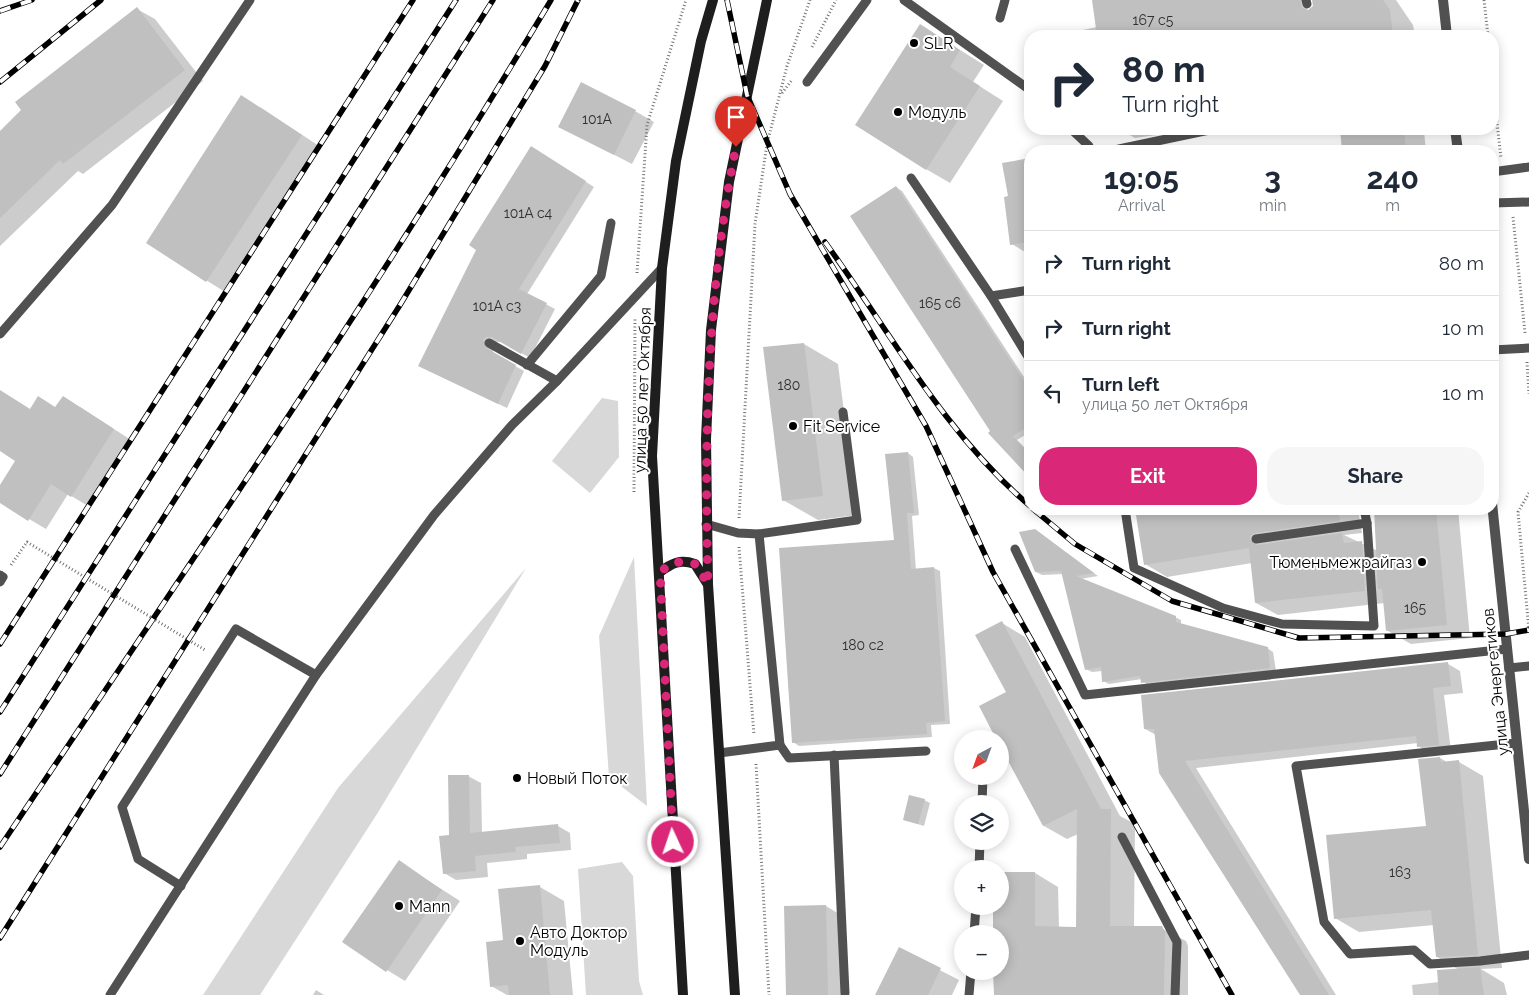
<!DOCTYPE html>
<html lang="en">
<head>
<meta charset="utf-8">
<style>
  :root { --surface:#fff; --page:#f6f6f7; --text:#1f2937; --muted:#747a83; --line:#e0e1e3; --accent:#db2777 }
  body { margin:0; font-family:Raleway,sans-serif; background:var(--page); color:var(--text); height:100vh; display:flex; flex-direction:column; font-size:19px; white-space:nowrap }
  * { box-sizing:border-box; margin:0 }
  p { font-size:16px; color:var(--muted) }
  .icon { flex:none; width:28px; height:28px; fill:none; stroke:currentColor; stroke-width:2; stroke-linecap:round; stroke-linejoin:round }
  .map { position:relative; flex:1; overflow:hidden }
  .side { position:absolute; left:1024px; top:145px; width:475px; height:370px; display:flex; flex-direction:column; background:var(--surface); border-radius:20px; box-shadow:0 2px 12px #0003 }
  .side>* { flex:none }
  .banner { position:absolute; left:1024px; top:30px; width:475px; height:105px; border-radius:20px; box-shadow:0 2px 12px #0003; background:#fff; color:var(--text); overflow:hidden }
  .needle { width:32px; rotate:221deg }
  .fabs { position:absolute; left:954px; top:730px; display:grid; gap:10px }
  .fabs a { display:grid; place-items:center; width:55px; height:55px; border-radius:50%; background:var(--surface); box-shadow:0 2px 12px #0003; font-size:25px }
  .pin { position:absolute; display:grid; place-items:center; width:42px; height:42px; color:#fff; margin:-51px -21px; border-radius:50% 50% 50% 0; rotate:-45deg; box-shadow:0 0 5px #0007 }
  .pin .icon { rotate:45deg }
  .me { position:absolute; width:55px; margin:-28px; rotate:357deg; stroke-linejoin:round; filter:drop-shadow(0 0 4px #0008) }
  .turn { display:flex; align-items:center; gap:18px; height:105px; padding:0 15px; font-size:22px }
  .turn .icon { width:65px; height:65px; stroke-width:2.5 }
  .turn b { display:block; font-size:35px; line-height:42px }
  .eta { display:flex; justify-content:space-evenly; align-items:center; height:85px; text-align:center }
  .eta b { font-size:30px; font-weight:700; line-height:35px }
  .button { display:flex; gap:10px; margin-top:auto; padding:10px 15px }
  .button a { flex:1; height:58px; border-radius:20px; background:var(--accent); color:#fff; font-size:20px; font-weight:700; line-height:58px; text-align:center }
  .button a+a { background:var(--page); color:var(--text) }
  ul { padding:0; list-style:none }
  li { display:flex; align-items:center; gap:15px; height:65px; padding:0 15px; border-top:1px solid var(--line) }
  li div { flex:1 }
  li b { display:block; font-size:19px }
  li em { font-style:normal }
  .map>svg:first-child { display:block }
  .green { fill:#d8d8d8 }
  .shadow { fill:#0003 }
  .building { fill:#c0c0c0 }
  .lines { fill:none; stroke-linecap:round; stroke-linejoin:round }
  .path { stroke:#737373; stroke-width:3; stroke-dasharray:1 2.5; stroke-linecap:butt }
  .service { stroke:#515151; stroke-width:9 }
  .tertiary { stroke:#515151; stroke-width:10 }
  .secondary { stroke:#1e1e1e; stroke-width:10 }
  .rail-casing { stroke:#000; stroke-width:5.5 }
  .rail { stroke:#fff; stroke-width:4; stroke-dasharray:11; stroke-linecap:butt }
  .route { stroke:#db2777; stroke-width:9; stroke-dasharray:0 16.2 }
  .poi-dot { fill:#000; stroke:#fff; stroke-width:2 }
  .labels { text-anchor:middle; stroke-width:4; stroke-linejoin:round; paint-order:stroke }
  .number-label { font-size:14px; fill:#303030 }
  .poi-label { font-size:16px; fill:#000; stroke:#fff; text-anchor:start }
  .street-label { font-size:16px; fill:#000; stroke:#fff }
</style>
</head>
<body>
<div class="map">
<svg width="1529" height="995" viewBox="0 0 1529 995">
  <rect width="100%" height="100%" fill="#fff"/>
  <g class="green">
    <polygon points="602,398 618,401 619,457 590,493 552,461"/>
    <polygon points="634,557 647,806 609,777 599,636"/>
    <polygon points="526,568 377,814 260,995 203,995 338,788"/>
    <polygon points="622,862 633,876 639,981 643,995 586,995 578,869"/>
  </g>
  <g class="shadow">
    <polygon points="1093,0 1306,0 1308,16 1332,0 1396,0 1413,25 1415,36 1073,36 1073,32 1097,27"/>
    <polygon points="137,9 155,19 203,81 83,174 78,171 0,246 0,132"/>
    <polygon points="944,40 984,65 973,82 1003,101 950,183 926,169"/>
    <polygon points="260,107 319,146 225,292 147,243"/>
    <polygon points="635,111 654,122 632,164 560,127"/>
    <polygon points="1119,129 1199,129 1135,138"/>
    <polygon points="1341,129 1419,129 1424,131 1426,151 1344,151"/>
    <polygon points="1268,148 1273,151 1241,151"/>
    <polygon points="540,153 594,187 527,294 555,309 530,358 501,342 495,342 491,345 494,354 524,371 507,408 419,366"/>
    <polygon points="1030,159 1030,255 1012,244 1009,197"/>
    <polygon points="896,187 902,191 1030,386 1030,432 1017,440 1030,453 1030,476 992,431"/>
    <polygon points="804,344 838,364 857,515 818,520 783,500"/>
    <polygon points="0,391 30,410 80,407 131,440 88,506 68,494 46,529 0,502 0,487 17,461 0,450"/>
    <polygon points="908,453 913,457 919,515 912,516 916,570 934,568 940,571 950,724 931,725 932,737 799,746 793,742 895,542"/>
    <polygon points="1136,509 1358,509 1362,533 1344,535 1376,550 1378,540 1375,509 1458,509 1470,638 1411,644 1388,631 1385,603 1278,615 1256,603 1252,563 1167,577 1145,564"/>
    <polygon points="1041,534 1098,576 1080,579 1175,617 1181,620 1181,625 1267,648 1273,652 1276,671 1147,685 1142,679 1109,684 1103,681 1102,671 1092,672 1086,669 1063,574 1042,575 1036,572"/>
    <polygon points="1002,623 1025,637 1120,816 1135,824 1134,927 1161,928 1186,941 1188,946 1188,995 995,995 1000,971 1000,873 1035,873 1058,887 1059,928 1077,928 1078,834 1067,839 1044,826 1000,743 1007,693"/>
    <polygon points="1448,664 1460,671 1463,693 1444,695 1451,751 1430,753 1418,746 1418,743 1196,768 1336,995 1302,995 1156,735 1145,729"/>
    <polygon points="1440,758 1447,762 1459,762 1483,776 1502,968 1481,969 1504,983 1507,995 1413,995 1412,985 1439,982 1459,970 1437,957 1434,925 1359,932 1335,918 1427,827"/>
    <polygon points="468,776 481,783 482,833 558,826 570,833 571,850 527,854 527,859 487,863 488,877 456,880 444,873 450,836"/>
    <polygon points="924,800 930,803 924,826 904,820"/>
    <polygon points="399,862 460,901 405,981 387,970"/>
    <polygon points="540,887 564,901 573,995 507,995 491,986 505,941"/>
    <polygon points="826,906 844,917 846,995 787,995 785,907"/>
    <polygon points="899,949 959,980 952,995 876,995"/>
    <polygon points="316,990 324,995 313,995"/>
  </g>
  <g class="building">
    <polygon points="1092,0 1300,0 1302,8 1308,10 1313,6 1312,0 1383,0 1390,10 1393,36 1097,36"/>
    <polygon points="137,7 185,70 63,164 60,160 0,218 0,131 21,110 15,102"/>
    <polygon points="920,24 960,50 950,67 980,86 926,170 855,125"/>
    <polygon points="581,82 636,110 614,155 558,127"/>
    <polygon points="241,95 302,135 206,282 146,243"/>
    <polygon points="1340,129 1404,129 1406,151 1342,151"/>
    <polygon points="531,146 586,181 519,289 547,303 521,354 492,337 486,337 483,340 486,348 516,365 498,404 418,366 476,250 469,245"/>
    <polygon points="1030,158 1030,242 1010,245 1004,197 1008,196 1002,163"/>
    <polygon points="896,186 1030,390 1030,425 1013,436 1030,454 1030,478 988,433 990,431 850,216"/>
    <polygon points="804,343 823,496 782,501 763,347"/>
    <polygon points="0,390 30,409 38,396 55,407 63,396 114,429 71,497 51,484 28,521 0,503 0,485 15,461 0,451"/>
    <polygon points="908,452 914,513 907,513 911,569 934,567 945,721 926,723 927,734 792,743 779,548 894,540 885,454"/>
    <polygon points="1135,509 1338,509 1340,521 1255,533 1250,536 1250,540 1257,545 1342,533 1344,543 1362,541 1365,591 1255,603 1249,548 1144,565"/>
    <polygon points="1374,509 1436,509 1447,625 1386,631 1382,589 1378,589"/>
    <polygon points="1035,529 1094,573 1076,576 1176,616 1176,622 1268,647 1270,668 1141,683 1140,676 1102,682 1101,667 1085,670 1061,571 1035,572 1019,532"/>
    <polygon points="1002,621 1101,809 1111,809 1110,926 1162,926 1165,932 1164,995 994,995 993,971 1000,971 1000,934 993,934 993,906 1000,906 1000,872 1035,872 1035,926 1076,927 1077,809 1043,826 1000,746 1000,739 996,739 979,706 1006,692 975,635"/>
    <polygon points="1448,662 1451,686 1433,688 1439,745 1417,747 1416,736 1185,761 1329,995 1300,995 1159,773 1154,729 1144,729 1141,695"/>
    <polygon points="1440,757 1441,762 1459,760 1478,955 1436,957 1431,910 1334,919 1326,835 1426,826 1418,759"/>
    <polygon points="448,775 469,775 470,833 558,824 560,843 515,847 516,852 475,856 476,871 443,874 439,836 449,835"/>
    <polygon points="909,795 925,799 918,824 903,820"/>
    <polygon points="399,860 442,890 386,972 342,942"/>
    <polygon points="540,885 550,995 509,995 508,985 490,987 486,942 503,940 498,889"/>
    <polygon points="826,905 828,995 786,995 784,906"/>
    <polygon points="899,947 941,968 928,995 875,995"/>
    <polygon points="1480,967 1484,995 1439,995 1437,970"/>
  </g>
  <g class="lines">
    <g class="path">
      <polyline points="1484,0 1488,36"/>
      <polyline points="812,47 836,0"/>
      <polyline points="1492,79 1501,158"/>
      <polyline points="782,93 792,80"/>
      <polyline points="1513,217 1525,333"/>
      <polyline points="637,273 647,125 686,0"/>
      <polyline points="1527,362 1529,394"/>
      <polyline points="634,492 635,319"/>
      <polyline points="1529,493 1518,512 1529,631"/>
      <polyline points="739,518 755,224 767,144 787,66 810,0"/>
      <polyline points="739,547 754,735"/>
      <polyline points="11,565 27,542 205,650"/>
      <polyline points="756,764 769,995"/>
    </g>
    <g class="service">
      <polyline points="904,0 1030,90"/>
      <polyline points="1306,0 1307,4"/>
      <polyline points="1000,18 1005,0"/>
      <polyline points="807,82 867,0"/>
      <polyline points="1071,129 1089,146"/>
      <polyline points="1119,151 1119,149 1214,129"/>
      <polyline points="1492,172 1529,167"/>
      <polyline points="911,178 991,296 1030,290"/>
      <polyline points="1492,203 1529,202"/>
      <polyline points="991,296 1030,360"/>
      <polyline points="0,334 112,205 250,0"/>
      <polyline points="489,343 557,381"/>
      <polyline points="1492,350 1529,348"/>
      <polyline points="527,365 601,276 611,223"/>
      <polyline points="1125,509 1134,568 1223,608 1282,624 1374,626 1367,523"/>
      <polyline points="706,524 738,533 759,534 857,520 843,412"/>
      <polyline points="1256,539 1367,523 1364,509"/>
      <polyline points="1015,549 1085,695 1507,649"/>
      <polyline points="0,575 3,577 0,582"/>
      <polyline points="1509,668 1529,666"/>
      <polyline points="985,739 985,738"/>
      <polyline points="1516,743 1296,766 1324,922 1350,954 1414,950 1430,964 1480,961 1529,955"/>
      <polyline points="780,745 789,758 926,751"/>
      <polyline points="719,753 780,745 759,534"/>
      <polyline points="834,755 845,993"/>
      <polyline points="982,804 983,776"/>
      <polyline points="1122,837 1177,942 1175,995"/>
      <polyline points="979,869 980,841"/>
      <polyline points="181,886 138,859 122,807 236,629 316,675"/>
      <polyline points="974,934 976,906"/>
      <polyline points="110,995 316,675 434,515 512,425 557,381 662,268"/>
      <polyline points="969,995 971,971"/>
    </g>
    <g class="tertiary">
      <polyline points="1443,0 1447,36"/>
      <polyline points="1455,129 1458,151"/>
      <polyline points="1492,503 1529,859"/>
    </g>
    <g class="secondary">
      <path d="M660,572c12,-9 20,-13 35,-8l12,19"/>
      <polyline points="683,995 652,456 662,268 676,161 701,41 713,0"/>
      <polyline points="735,995 708,584 706,439 711,330 729,182 767,0"/>
    </g>
    <g class="rail-casing">
      <g id="rail">
        <polyline points="727,0 747,95 790,194 926,426 993,572 1232,995"/>
        <polyline points="0,11 32,0"/>
        <polyline points="0,82 101,0"/>
        <path d="M825,242c65,90 120,192 205,264"/>
        <polyline points="1033,509 1075,544 1172,601 1299,638 1506,634 1529,630"/>
        <polyline points="0,644 413,0"/>
        <polyline points="0,712 456,0"/>
        <polyline points="0,774 493,0"/>
        <path d="M0,847c187,-280 379,-558 551,-847"/>
        <polyline points="0,938 400,305 545,66 578,0"/>
      </g>
    </g>
    <use href="#rail" class="rail"/>
  </g>
  <g class="lines">
    <path class="route" d="M673,842l-13,-270c12,-9 20,-13 35,-8l13,20c-4,-146 -1,-293 28,-437"/>
  </g>
  <g class="poi-dot">
    <circle cx="914" cy="43" r="5"/>
    <circle cx="898" cy="112" r="5"/>
    <circle cx="793" cy="426" r="5"/>
    <circle cx="1422" cy="562" r="5"/>
    <circle cx="517" cy="778" r="5"/>
    <circle cx="399" cy="906" r="5"/>
    <circle cx="520" cy="941" r="5"/>
  </g>
  <g class="labels">
    <g class="number-label">
      <text x="1153" y="25">167 с5</text>
      <text x="597" y="124">101А</text>
      <text x="528" y="218">101А с4</text>
      <text x="940" y="308">165 с6</text>
      <text x="497" y="311">101А с3</text>
      <text x="789" y="390">180</text>
      <text x="1415" y="613">165</text>
      <text x="863" y="650">180 с2</text>
      <text x="1400" y="877">163</text>
    </g>
    <g class="poi-label">
      <text x="924" y="49">SLR</text>
      <text x="908" y="118">Модуль</text>
      <text x="803" y="432">Fit Service</text>
      <text x="1412" y="568" text-anchor="end">Тюменьмежрайгаз</text>
      <text x="527" y="784">Новый Поток</text>
      <text x="409" y="912">Mann</text>
      <text x="530" y="938">Авто Доктор<tspan x="530" dy="18">Модуль</tspan></text>
    </g>
    <g class="street-label">
      <text transform="translate(642 390) rotate(-88)" y="6">улица 50 лет Октября</text>
      <text transform="translate(1495 682) rotate(-96)" y="6">улица Энергетиков</text>
    </g>
  </g>
</svg>
<div class="fabs">
<a><svg class="needle" viewBox="-14 -14 28 28"><path d="M0-13l5 13h-10z" fill="#e53935"/><path d="M0 13l5-13h-10z" fill="#747a83"/></svg></a>
<a><svg class="icon" aria-label="layers" viewBox="0 0 24 24"><path d="M12 4l9 5-9 5-9-5zM3 14l9 5 9-5"/></svg></a>
<a>+</a>
<a>−</a>
</div>
<div class="pin" style="left:736px;top:147px;background:#d93025"><svg class="icon" aria-label="arrive" viewBox="0 0 24 24"><path d="M6 21V4h12l-3 4 3 4H6"/></svg></div>
<svg class="me" style="left:673px;top:842px" viewBox="-20 -20 40 40"><circle r="17" fill="#db2777" stroke="#fff" stroke-width="3"/><path d="M0-11L8 9 0 5-8 9z" fill="#fff"/></svg>
<div class="banner">
<div class="turn"><svg class="icon" aria-label="right" viewBox="0 0 24 24"><path d="M7 20v-9h11M14 6l5 5-5 5"/></svg><div><b>80 m</b>Turn right</div></div>
</div>
<section class="side">
<div class="eta">
<div><b>19:05</b><p>Arrival</p></div>
<div><b>3</b><p>min</p></div>
<div><b>240</b><p>m</p></div>
</div>
<ul>
<li><svg class="icon" aria-label="right" viewBox="0 0 24 24"><path d="M7 20v-9h11M14 6l5 5-5 5"/></svg><div><b>Turn right</b></div><em>80 m</em></li>
<li><svg class="icon" aria-label="right" viewBox="0 0 24 24"><path d="M7 20v-9h11M14 6l5 5-5 5"/></svg><div><b>Turn right</b></div><em>10 m</em></li>
<li><svg class="icon" aria-label="left" viewBox="0 0 24 24"><path d="M17 20v-9H6M10 6l-5 5 5 5"/></svg><div><b>Turn left</b><p>улица 50 лет Октября</p></div><em>10 m</em></li>
</ul>
<div class="button"><a>Exit</a><a>Share</a></div>
</section>
</div>
</body>
</html>
